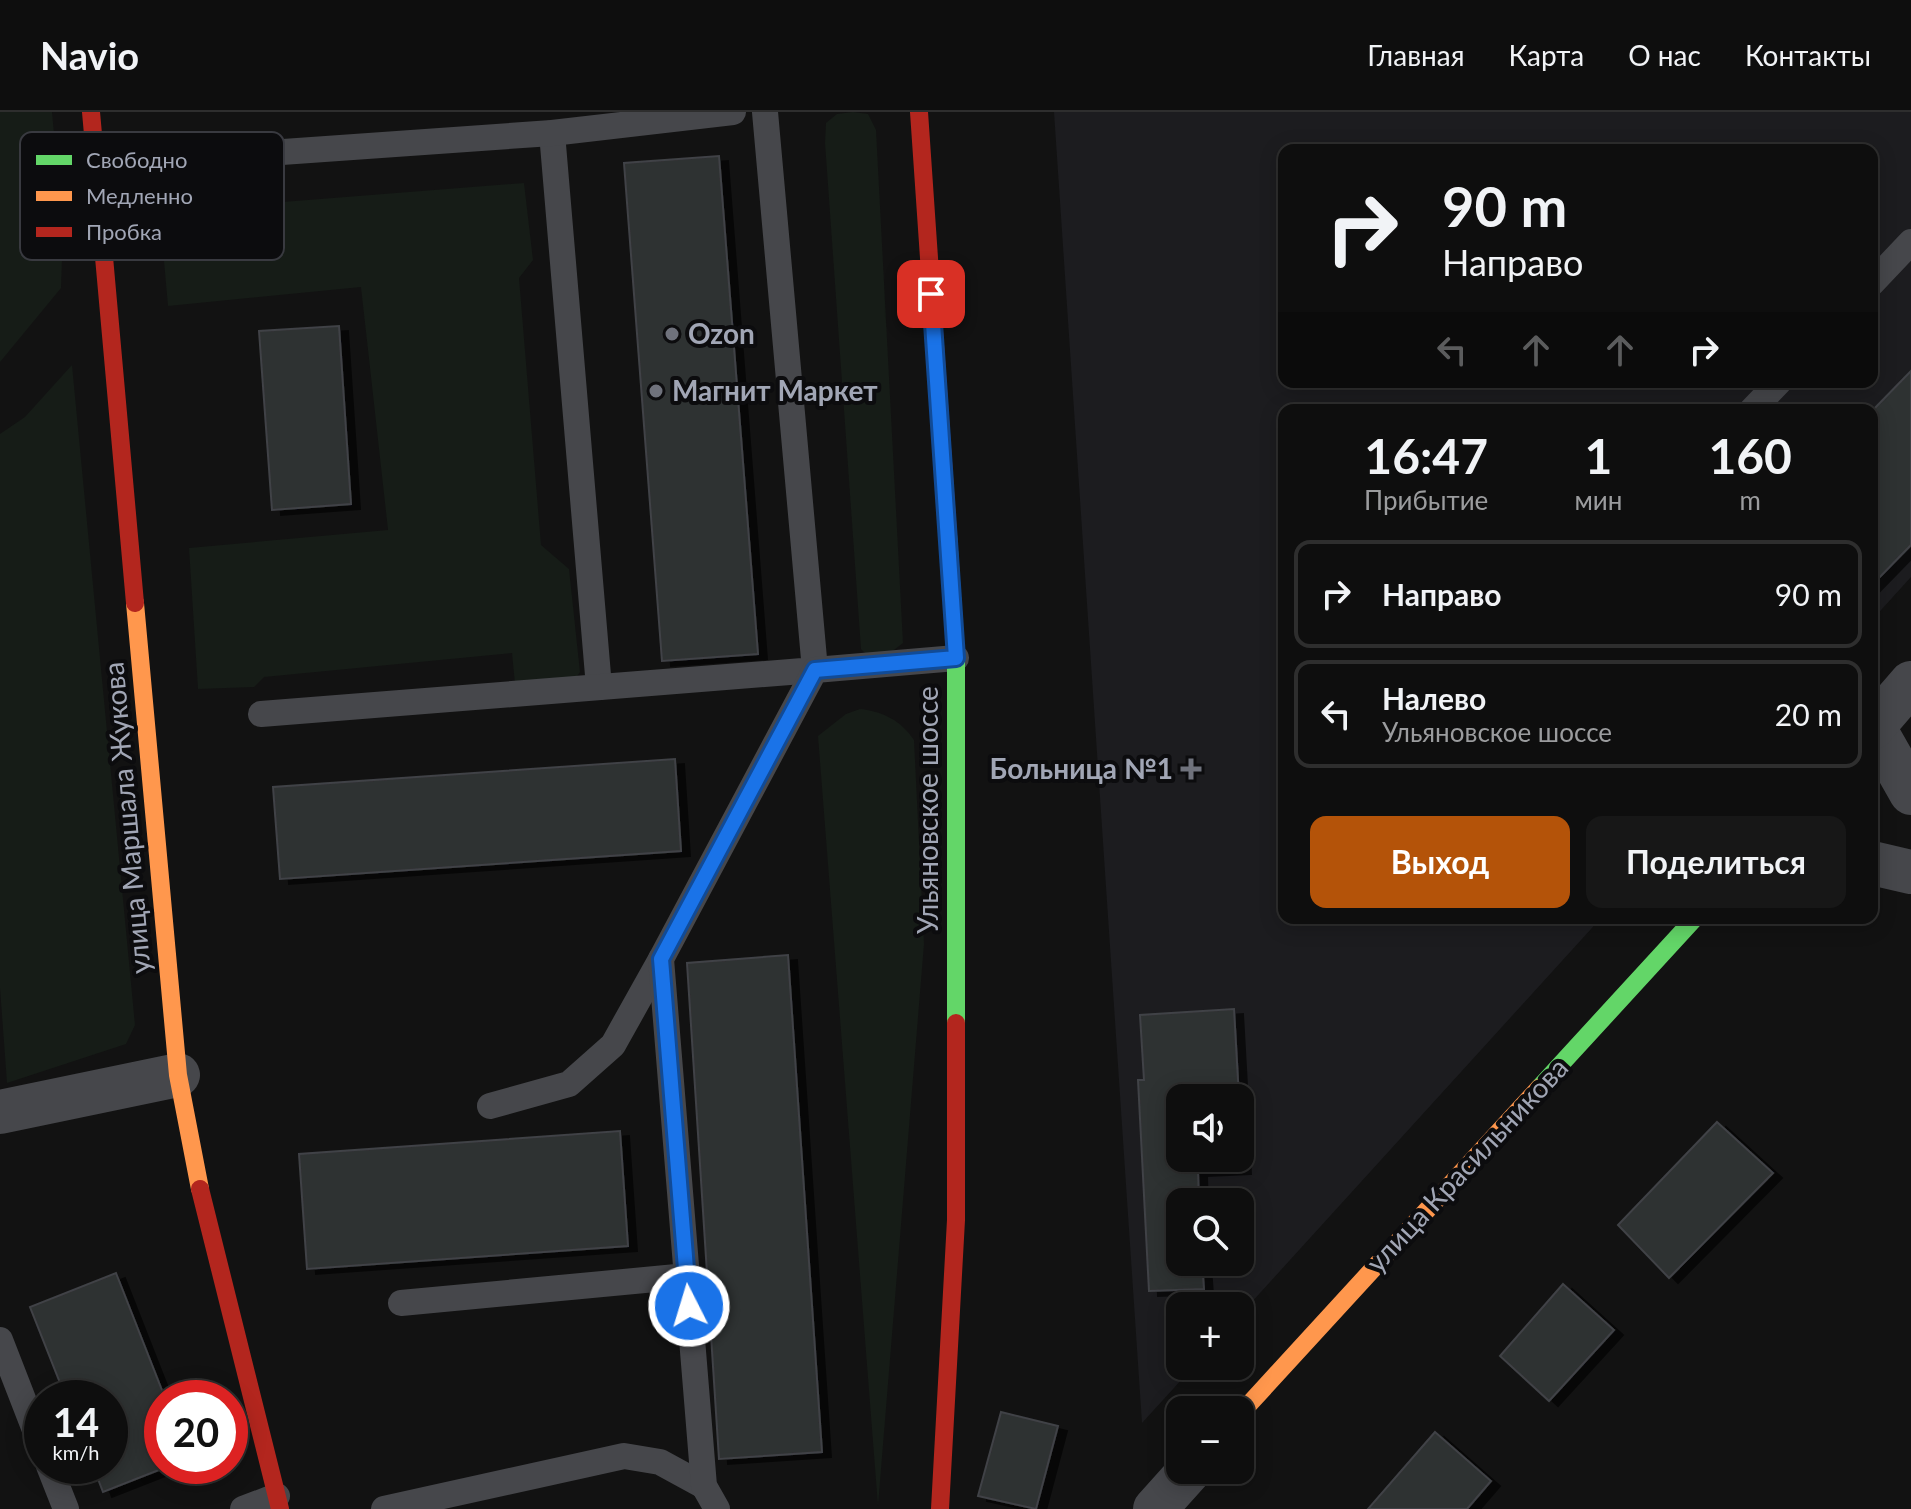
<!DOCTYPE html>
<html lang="ru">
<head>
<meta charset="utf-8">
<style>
  :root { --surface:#0e0e0e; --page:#171717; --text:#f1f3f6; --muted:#9b9c9e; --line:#2e2e2e; --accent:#b45309 }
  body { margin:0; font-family:Lato,sans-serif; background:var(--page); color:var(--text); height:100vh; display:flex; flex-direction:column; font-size:30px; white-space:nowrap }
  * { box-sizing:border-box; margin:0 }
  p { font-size:26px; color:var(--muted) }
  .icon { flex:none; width:44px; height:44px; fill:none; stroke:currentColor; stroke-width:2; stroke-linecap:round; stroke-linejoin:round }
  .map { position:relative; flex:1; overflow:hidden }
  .details { position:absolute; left:1278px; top:292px; width:600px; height:520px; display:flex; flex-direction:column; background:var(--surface); border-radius:16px; box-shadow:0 4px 20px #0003,0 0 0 2px var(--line) }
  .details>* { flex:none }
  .banner { position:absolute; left:1278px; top:32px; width:600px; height:244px; border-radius:16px; box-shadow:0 4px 20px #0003,0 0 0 2px var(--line); background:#0e0e0e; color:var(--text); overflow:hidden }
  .controls { position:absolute; left:1166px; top:972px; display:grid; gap:16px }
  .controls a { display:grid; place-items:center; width:88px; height:88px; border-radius:16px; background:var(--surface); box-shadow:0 4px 20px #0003,0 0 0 2px var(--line); font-size:40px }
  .speed { position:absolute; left:24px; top:1268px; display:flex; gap:16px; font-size:40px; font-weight:700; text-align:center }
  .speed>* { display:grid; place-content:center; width:104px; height:104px; border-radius:50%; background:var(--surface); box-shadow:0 4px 20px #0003,0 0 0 2px var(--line); line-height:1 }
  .speed small { font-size:20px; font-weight:400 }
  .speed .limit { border:12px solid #d22; background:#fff; color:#111 }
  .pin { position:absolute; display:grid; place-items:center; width:68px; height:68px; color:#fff; margin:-34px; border-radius:16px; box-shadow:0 4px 12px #0006 }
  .me { position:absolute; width:88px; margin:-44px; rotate:355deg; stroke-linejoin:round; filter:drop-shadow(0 0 6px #0008) }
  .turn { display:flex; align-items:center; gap:28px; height:168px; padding:0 32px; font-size:36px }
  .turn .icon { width:104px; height:104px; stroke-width:2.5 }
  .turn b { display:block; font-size:56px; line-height:68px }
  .lanes { display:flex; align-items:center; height:76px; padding:0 32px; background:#0003; justify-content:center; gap:40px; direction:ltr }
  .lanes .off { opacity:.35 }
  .eta { display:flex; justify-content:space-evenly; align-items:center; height:136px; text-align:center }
  .eta b { font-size:48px; font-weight:700; line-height:56px }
  .action { display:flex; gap:16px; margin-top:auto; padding:16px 32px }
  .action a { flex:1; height:92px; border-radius:16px; background:var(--accent); color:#fff; font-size:32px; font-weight:700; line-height:92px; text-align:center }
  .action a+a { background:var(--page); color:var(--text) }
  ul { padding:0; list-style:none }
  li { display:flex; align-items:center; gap:24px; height:108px; margin:0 16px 12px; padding:0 16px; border:4px solid var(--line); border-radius:16px }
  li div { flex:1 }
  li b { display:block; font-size:30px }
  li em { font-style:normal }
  header { display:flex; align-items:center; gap:48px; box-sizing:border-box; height:112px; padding:0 40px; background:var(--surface); border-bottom:2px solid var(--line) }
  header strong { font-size:38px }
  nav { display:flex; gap:44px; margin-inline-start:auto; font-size:28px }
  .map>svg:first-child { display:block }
  .built { fill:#1c1c1f; fill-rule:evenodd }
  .green { fill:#161c17 }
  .building { fill:#2f3032; stroke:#404246; stroke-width:2; filter:url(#shadow) }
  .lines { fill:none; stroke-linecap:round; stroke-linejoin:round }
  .lane { stroke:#46474b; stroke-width:26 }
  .street { stroke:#46474b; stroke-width:44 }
  .fast { stroke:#63d668; stroke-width:18 }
  .slow { stroke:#ff974d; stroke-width:18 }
  .jam { stroke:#b3261e; stroke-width:18 }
  .route-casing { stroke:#114b97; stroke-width:20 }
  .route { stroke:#1a73e8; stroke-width:14 }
  .poi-dot { fill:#6f727c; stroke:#0c0c0e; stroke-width:3 }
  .labels { text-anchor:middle; stroke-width:8; stroke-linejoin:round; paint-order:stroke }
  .poi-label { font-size:28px; font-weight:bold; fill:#a1a6b5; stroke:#0c0c0e; text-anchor:start }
  .street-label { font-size:28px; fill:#a1a6b5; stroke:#0c0c0e }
  .key { fill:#0c0c0e; stroke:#393a40; stroke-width:2 }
  .key-label { font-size:22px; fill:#a1a6b5 }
</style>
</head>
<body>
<header>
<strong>Navio</strong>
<nav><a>Главная</a><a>Карта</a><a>О нас</a><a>Контакты</a></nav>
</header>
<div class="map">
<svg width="1911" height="1397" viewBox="0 0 1911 1397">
  <defs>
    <filter id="shadow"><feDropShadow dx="9" dy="5" stdDeviation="0" flood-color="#0009"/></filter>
  </defs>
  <rect width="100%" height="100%" fill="#121212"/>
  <path class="built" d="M1054,0h857v465l-39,43v-210h-588v508h317l-361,397v-9h-60v60h14l-52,57zM1284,38h588v232h-588zM1180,986h60v60h-60zM1180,1090h60v60h-60z"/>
  <g class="green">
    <polygon points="0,0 52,0 63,119 61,176 0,250"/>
    <polygon points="853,0 868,2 876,18 903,531 886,544 867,543 861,537 825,31 826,11 837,2"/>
    <polygon points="524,71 533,148 519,166 541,433 569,457 580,560 575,567 515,572 512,541 264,565 254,575 198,577 189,436 388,418 361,175 168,194 158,82 231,74 246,93"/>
    <polygon points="72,253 135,913 126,932 7,971 0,876 0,322 25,305"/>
    <path d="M860,597c24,3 40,11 54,31l10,204 -46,562 -60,-770 28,-22z"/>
  </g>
  <g class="building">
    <polygon points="719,44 758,542 662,549 624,51"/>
    <polygon points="339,214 351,392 272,398 259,219"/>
    <polygon points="1911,259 1911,433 1872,473 1872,299"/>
    <polygon points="675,647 681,739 280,767 273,675"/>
    <polygon points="788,843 822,1340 719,1347 687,851"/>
    <polygon points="1234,897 1239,986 1180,986 1180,1046 1240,1046 1240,1015 1242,1057 1198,1059 1199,1090 1180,1090 1180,1150 1202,1150 1204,1177 1149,1179 1138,968 1144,968 1140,903"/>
    <polygon points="1717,1010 1773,1061 1669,1166 1618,1113"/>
    <polygon points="620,1019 628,1134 307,1157 299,1042"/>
    <polygon points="116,1161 165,1286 162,1286 162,1354 169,1354 103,1380 93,1354 110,1354 110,1286 66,1286 30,1195"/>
    <polygon points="1563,1172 1614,1218 1549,1289 1500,1244"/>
    <polygon points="1001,1300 1058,1314 1036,1397 978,1384"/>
    <polygon points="1435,1320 1491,1369 1467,1397 1368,1397"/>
  </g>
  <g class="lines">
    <g class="lane">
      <polyline points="552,21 599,575"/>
      <polyline points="96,53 552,21 733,0"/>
      <polyline points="1872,171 1911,130"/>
      <polyline points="1752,298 1779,270"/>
      <polyline points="261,602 815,558 765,0"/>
      <polyline points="490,994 569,972 613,933 661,847"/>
      <polyline points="401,1191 687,1164"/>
      <polyline points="0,1228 42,1336"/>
      <polyline points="49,1354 66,1397"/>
      <polyline points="243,1397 277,1384"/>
      <polyline points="384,1397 624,1344 660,1350 704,1374"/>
      <polyline points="717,1397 704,1374 661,847 815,558 956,546"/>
    </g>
    <g class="street">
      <polyline points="1873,614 1911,681"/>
      <polyline points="1872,616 1911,571"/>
      <polyline points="1872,751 1911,760"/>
      <polyline points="0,1000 178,963"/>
      <polyline points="1155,1397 1190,1358"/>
    </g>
    <g class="fast">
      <polyline points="948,423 956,546 956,911"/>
      <polyline points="1539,976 1695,806"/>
    </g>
    <g class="slow">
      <polyline points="135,491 178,963 200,1077"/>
      <polyline points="1240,1302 1539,976"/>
    </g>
    <g class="jam">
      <polyline points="91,0 135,491"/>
      <polyline points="919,0 948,423"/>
      <polyline points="200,1077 280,1397"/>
      <polyline points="940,1397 956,1108 956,911"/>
    </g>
  </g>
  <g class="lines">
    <g class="route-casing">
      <polyline id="route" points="689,1194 661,847 815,558 956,546 931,182"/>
    </g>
    <use href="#route" class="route"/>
  </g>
  <g class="poi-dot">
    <circle cx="672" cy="222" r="8"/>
    <circle cx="656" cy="279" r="8"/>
    <path d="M1187 645h8v8h8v8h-8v8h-8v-8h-8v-8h8z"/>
  </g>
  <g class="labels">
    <g class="poi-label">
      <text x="688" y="232">Ozon</text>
      <text x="672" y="289">Магнит Маркет</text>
      <text x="1173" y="667" text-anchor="end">Больница №1</text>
    </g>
    <g class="street-label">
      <text transform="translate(928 698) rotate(-90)" y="10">Ульяновское шоссе</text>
      <text transform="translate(127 706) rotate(-95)" y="10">улица Маршала Жукова</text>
      <text transform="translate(1467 1053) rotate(-47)" y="10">улица Красильникова</text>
    </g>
  </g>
  <rect x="20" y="20" width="264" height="128" rx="12" class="key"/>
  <rect x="36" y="43" width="36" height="10" fill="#63d668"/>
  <rect x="36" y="79" width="36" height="10" fill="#ff974d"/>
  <rect x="36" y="115" width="36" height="10" fill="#b3261e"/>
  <g class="key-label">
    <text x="86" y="56">Свободно</text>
    <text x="86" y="92">Медленно</text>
    <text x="86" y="128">Пробка</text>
  </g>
</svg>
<div class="controls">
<a><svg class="icon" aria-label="sound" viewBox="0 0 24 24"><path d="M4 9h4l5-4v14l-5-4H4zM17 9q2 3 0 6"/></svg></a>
<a><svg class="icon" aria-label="search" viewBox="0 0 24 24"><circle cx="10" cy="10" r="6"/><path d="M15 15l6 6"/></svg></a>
<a>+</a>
<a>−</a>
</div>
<div class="speed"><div>14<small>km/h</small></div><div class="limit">20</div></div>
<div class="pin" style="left:931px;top:182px;background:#d93025"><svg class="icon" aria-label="arrive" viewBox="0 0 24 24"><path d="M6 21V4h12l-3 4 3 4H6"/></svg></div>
<svg class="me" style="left:689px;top:1194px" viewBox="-20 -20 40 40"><circle r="17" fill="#1a73e8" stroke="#fff" stroke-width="3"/><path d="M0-11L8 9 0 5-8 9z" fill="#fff"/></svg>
<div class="banner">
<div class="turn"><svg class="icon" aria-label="right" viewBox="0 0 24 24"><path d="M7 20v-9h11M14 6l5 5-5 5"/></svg><div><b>90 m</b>Направо</div></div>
<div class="lanes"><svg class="icon off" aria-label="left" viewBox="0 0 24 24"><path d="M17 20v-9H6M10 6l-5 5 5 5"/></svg><svg class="icon off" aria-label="ahead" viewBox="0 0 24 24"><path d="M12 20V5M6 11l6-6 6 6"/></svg><svg class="icon off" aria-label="ahead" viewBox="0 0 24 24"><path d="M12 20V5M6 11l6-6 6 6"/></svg><svg class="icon" aria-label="right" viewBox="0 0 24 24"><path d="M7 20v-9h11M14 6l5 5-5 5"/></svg></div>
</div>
<section class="details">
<div class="eta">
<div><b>16:47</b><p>Прибытие</p></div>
<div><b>1</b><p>мин</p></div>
<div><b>160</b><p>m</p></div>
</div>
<ul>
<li><svg class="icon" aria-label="right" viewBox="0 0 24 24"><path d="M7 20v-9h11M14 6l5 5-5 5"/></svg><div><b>Направо</b></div><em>90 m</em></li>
<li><svg class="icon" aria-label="left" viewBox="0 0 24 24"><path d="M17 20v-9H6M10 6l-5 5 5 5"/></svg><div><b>Налево</b><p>Ульяновское шоссе</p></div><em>20 m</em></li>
</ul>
<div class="action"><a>Выход</a><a>Поделиться</a></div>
</section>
</div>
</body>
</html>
